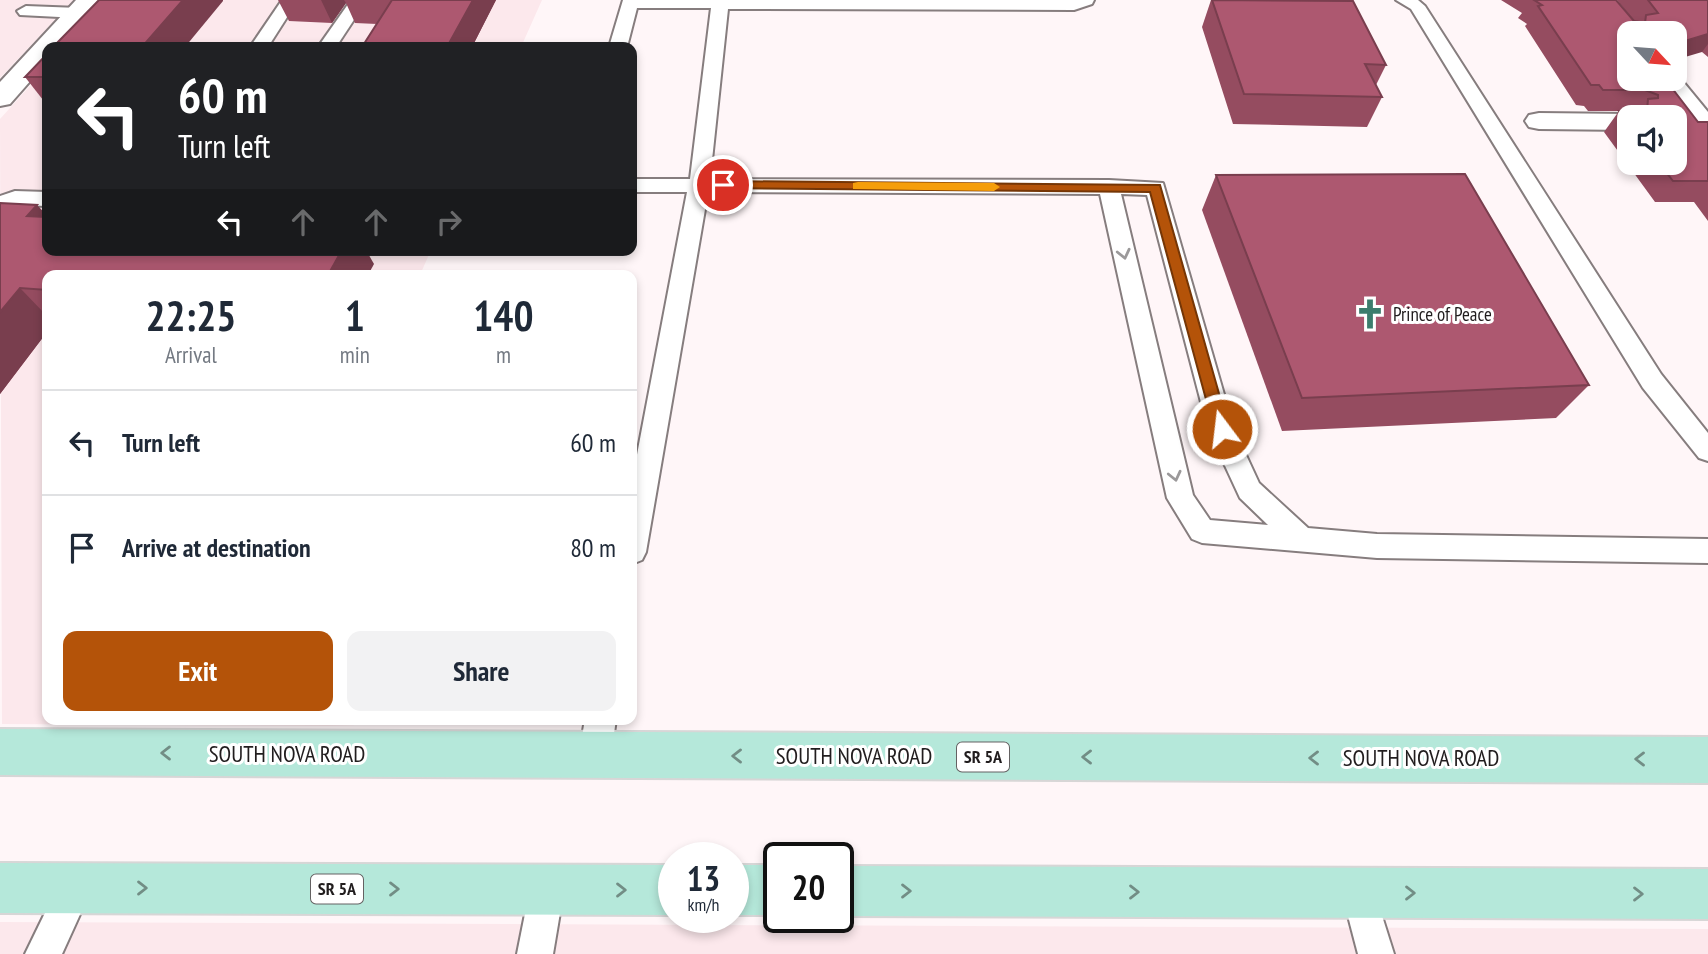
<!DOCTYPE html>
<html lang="en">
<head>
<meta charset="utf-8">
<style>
  :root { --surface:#fff; --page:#f2f2f3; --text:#1f2937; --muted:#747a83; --line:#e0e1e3; --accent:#b45309 }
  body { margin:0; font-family:"PT Sans Narrow",sans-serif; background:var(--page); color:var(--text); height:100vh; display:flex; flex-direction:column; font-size:26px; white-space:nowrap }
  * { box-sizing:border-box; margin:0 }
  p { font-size:23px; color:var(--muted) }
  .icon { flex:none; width:38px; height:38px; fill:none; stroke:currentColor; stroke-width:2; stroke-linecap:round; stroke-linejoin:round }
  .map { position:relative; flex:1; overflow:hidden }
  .panel { position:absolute; left:42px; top:270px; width:595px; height:455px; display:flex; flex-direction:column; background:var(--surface); border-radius:14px; box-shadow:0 4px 10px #0003 }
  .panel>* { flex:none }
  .banner { position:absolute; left:42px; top:42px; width:595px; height:214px; border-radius:14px; box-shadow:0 4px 10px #0003; background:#202124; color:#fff; overflow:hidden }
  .needle { width:46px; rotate:116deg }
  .buttons { position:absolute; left:1617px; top:21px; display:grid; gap:14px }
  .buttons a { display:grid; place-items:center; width:70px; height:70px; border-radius:14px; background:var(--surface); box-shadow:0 4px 10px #0003; font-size:35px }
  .speed { position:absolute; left:658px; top:842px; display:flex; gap:14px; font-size:35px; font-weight:700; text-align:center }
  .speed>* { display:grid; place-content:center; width:91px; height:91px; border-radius:50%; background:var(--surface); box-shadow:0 4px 10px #0003; line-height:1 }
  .speed small { font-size:18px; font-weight:400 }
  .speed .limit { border:4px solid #111; border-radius:10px; background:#fff; color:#111 }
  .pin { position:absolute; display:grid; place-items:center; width:60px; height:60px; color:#fff; margin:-30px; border:4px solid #fff; border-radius:50%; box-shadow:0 2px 7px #0007 }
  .me { position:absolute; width:77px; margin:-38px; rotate:345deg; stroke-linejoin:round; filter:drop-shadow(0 0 5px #0008) }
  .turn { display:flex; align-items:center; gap:24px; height:147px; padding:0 21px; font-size:32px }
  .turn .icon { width:91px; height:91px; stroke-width:2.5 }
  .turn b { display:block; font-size:49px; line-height:60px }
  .lanes { display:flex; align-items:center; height:66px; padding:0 21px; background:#0003; justify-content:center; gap:35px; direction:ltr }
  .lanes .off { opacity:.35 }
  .eta { display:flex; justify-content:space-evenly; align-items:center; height:119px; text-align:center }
  .eta b { font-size:42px; font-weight:600; line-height:49px }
  .action { display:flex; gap:14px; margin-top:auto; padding:14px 21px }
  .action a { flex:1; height:80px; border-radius:14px; background:var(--accent); color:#fff; font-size:28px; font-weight:600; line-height:80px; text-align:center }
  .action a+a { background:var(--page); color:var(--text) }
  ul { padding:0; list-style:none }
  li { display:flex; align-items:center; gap:21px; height:105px; padding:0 21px; border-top:2px solid var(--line) }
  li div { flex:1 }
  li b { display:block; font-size:26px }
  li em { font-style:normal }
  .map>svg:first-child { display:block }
  .built { fill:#fce8ec }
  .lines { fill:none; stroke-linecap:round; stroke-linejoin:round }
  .lane-casing { stroke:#867d7e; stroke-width:4 }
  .street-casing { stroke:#867d7e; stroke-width:4 }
  .primary-casing { stroke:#d7d6d6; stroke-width:4 }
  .lane { fill:#fff; fill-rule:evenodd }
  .street { fill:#fff; fill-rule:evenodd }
  .primary { fill:#b5e8da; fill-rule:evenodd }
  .wall { fill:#954c60; fill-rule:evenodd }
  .shaded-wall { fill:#793e4e }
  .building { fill:#ad5870; stroke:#793e4e; stroke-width:2 }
  .oneway { stroke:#9b999a }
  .oneway2 { stroke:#728d85 }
  .route { fill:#b45309; stroke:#753606; stroke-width:2 }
  .slow { fill:#f59e0b }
  .labels { text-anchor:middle; stroke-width:6; stroke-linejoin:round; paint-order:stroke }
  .shield { fill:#fff; stroke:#646162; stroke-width:2 }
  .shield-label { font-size:18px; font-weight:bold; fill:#211d1e }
  .poi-label { font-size:19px; fill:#211d1e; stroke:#fff; text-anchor:start }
  .near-street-label { font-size:23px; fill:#211d1e; stroke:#fff }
</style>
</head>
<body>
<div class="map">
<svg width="1708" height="954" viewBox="0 0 1708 954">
  <rect width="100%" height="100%" fill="#fff6f8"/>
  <g class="built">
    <polygon points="0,0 74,0 0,78"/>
    <polygon points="108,0 542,0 521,47 65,47"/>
    <polygon points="47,67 47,250 431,250 420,275 47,275 47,719 239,719 242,722 358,726 2,724 0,119"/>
    <polygon points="0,922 1708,929 1708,954 0,954"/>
  </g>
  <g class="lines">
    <g class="lane-casing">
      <g id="lane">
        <polygon points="282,0 298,0 268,47 250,47"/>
        <polygon points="351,0 367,0 336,47 318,47"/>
        <path d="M623,0h471l-2,4 -18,6 -346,-1 -18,170 399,1 54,3 71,246 25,54 49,45 69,6 331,5v24l-331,-5 -175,-15 -10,-4 -25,-41 -67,-304 -392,-2 -62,360 -4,8 -10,4v-83l55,-289h-55v-13h58l21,-171h-74l-10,39h-18zM1121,194l26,1 61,234 32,69 28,27 -58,-5 -17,-25z"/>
        <polygon points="1396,0 1418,0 1425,6 1661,374 1708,433 1708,461 1699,458 1643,388 1411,9"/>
        <polygon points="26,6 79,8 88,13 79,18 20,15 17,11"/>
        <polygon points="15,191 47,192 47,206 16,205 0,210 0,196"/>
        <polygon points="585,719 616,719 611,755 606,766 595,771 584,766 579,755"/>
        <polygon points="75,871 87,876 92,888 62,954 25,954 63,876"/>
        <polygon points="547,872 559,877 564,889 553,954 517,954 530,889 535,877"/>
        <polygon points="1359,876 1371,881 1394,954 1358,954 1342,893 1347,881"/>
      </g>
    </g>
    <g class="street-casing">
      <g id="street">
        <polygon points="76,0 102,0 61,47 47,47 47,62 10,104 0,106 0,82"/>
        <polygon points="1676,73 1708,112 1708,130 1692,129 1652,79 1675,79"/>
        <polygon points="1539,113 1629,114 1640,117 1629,117 1629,130 1539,129 1529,127 1525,121 1529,115"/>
      </g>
    </g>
    <g class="primary-casing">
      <g id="primary">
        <polygon points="0,729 1708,737 1708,783 0,775"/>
        <polygon points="0,863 674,865 674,915 0,913"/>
        <rect x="733" y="865" width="46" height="50"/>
        <polygon points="838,866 1708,869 1708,919 838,916"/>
      </g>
    </g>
    <use href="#lane" class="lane"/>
    <use href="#street" class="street"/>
    <use href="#primary" class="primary"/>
  </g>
  <g class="wall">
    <polygon points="278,0 496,0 472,47 377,24 355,23 346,3 332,23 289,21"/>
    <polygon points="1211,0 1304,0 1386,65 1376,85 1382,97 1367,127 1233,124 1202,27"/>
    <path d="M1501,0h115l18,21 -17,-21h91v57l-6,-5 -73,-19 69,89h10v99l-14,-19h-39l-51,-70 15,-21h6h-37l-4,-5 -8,-1 -51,-79 2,-2 -9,-6 4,-5zM1629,117l46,46h-46z"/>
    <polygon points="47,54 47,105 25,77"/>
    <polygon points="1216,175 1589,385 1556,418 1282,431 1202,210"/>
    <polygon points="0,203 37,205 47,216 374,264 47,275 47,332 0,394"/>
  </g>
  <g class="shaded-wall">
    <polygon points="183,0 223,0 223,1 185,47 142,47"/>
    <polygon points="321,0 344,0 346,3 332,23"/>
    <polygon points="473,0 496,0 472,47 447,47"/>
    <polygon points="1708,34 1708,44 1702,52 1675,60 1675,44"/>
    <polygon points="37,205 47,216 27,216"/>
    <polygon points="342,250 366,250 374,264 368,275 328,275"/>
    <polygon points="20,288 47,316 47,332 0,394 0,312"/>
  </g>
  <g class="building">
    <polygon points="99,0 183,0 142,47 53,47"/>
    <polygon points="392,0 473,0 447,47 362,47"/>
    <polygon points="1212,0 1353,1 1386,65 1365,64 1382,97 1244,94"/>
    <polygon points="1534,0 1616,0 1634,21 1645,23 1646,15 1658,13 1648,0 1708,0 1708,34 1675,44 1675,33 1629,33 1629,79 1665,79 1698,122 1708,122 1708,181 1673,181 1659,163 1675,163 1675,117 1629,117 1629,124 1619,111 1647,111 1648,99 1658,98 1658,95 1645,90 1603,90 1599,85 1591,85 1538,6 1542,5"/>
    <polygon points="47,54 47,77 25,77"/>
    <polygon points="1465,174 1589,385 1302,398 1216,175"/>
    <polygon points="0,203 37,205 27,216 47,217 47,250 342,250 328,275 47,275 47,290 20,288 0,312"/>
  </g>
  <defs><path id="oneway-chevron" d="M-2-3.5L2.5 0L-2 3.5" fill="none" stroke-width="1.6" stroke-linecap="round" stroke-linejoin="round" transform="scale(1.75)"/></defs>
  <g class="oneway">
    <use href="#oneway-chevron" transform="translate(1124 254) rotate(77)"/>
    <use href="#oneway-chevron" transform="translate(1175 476) rotate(77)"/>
  </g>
  <g class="oneway2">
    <use href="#oneway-chevron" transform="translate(166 753) rotate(-180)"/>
    <use href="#oneway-chevron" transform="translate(737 756) rotate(-180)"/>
    <use href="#oneway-chevron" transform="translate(1087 757) rotate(-180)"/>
    <use href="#oneway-chevron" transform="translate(1314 758) rotate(-180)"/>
    <use href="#oneway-chevron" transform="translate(1640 759) rotate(-180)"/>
    <use href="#oneway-chevron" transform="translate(142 888)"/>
    <use href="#oneway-chevron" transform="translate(394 889)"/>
    <use href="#oneway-chevron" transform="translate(621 890)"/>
    <use href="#oneway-chevron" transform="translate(906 891)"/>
    <use href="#oneway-chevron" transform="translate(1134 892)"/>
    <use href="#oneway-chevron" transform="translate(1410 893)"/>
    <use href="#oneway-chevron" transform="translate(1638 894)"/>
  </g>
  <polygon class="route" points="723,181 1160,185 1229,429 1222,436 1214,429 1150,192 718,188 717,185"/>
  <polygon class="slow" points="858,182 994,183 1000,187 994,191 853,189 853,183"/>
  <defs>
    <g id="church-bare" transform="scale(2.415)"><path d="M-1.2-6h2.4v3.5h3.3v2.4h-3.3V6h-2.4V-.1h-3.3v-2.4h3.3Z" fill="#3c7d6d" stroke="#fff" stroke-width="2.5" paint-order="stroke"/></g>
  </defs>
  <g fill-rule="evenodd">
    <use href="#church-bare" x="1370" y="314"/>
  </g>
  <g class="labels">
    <g class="shield">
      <rect x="957" y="742.5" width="52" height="29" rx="5"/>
      <rect x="311" y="874.5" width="52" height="29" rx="5"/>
    </g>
    <g class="shield-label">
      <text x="983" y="763">SR 5A</text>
      <text x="337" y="895">SR 5A</text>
    </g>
    <g class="poi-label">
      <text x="1393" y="321">Prince of Peace</text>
    </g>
    <g class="near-street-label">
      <text x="287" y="762">SOUTH NOVA ROAD</text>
      <text x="854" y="764">SOUTH NOVA ROAD</text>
      <text x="1421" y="766">SOUTH NOVA ROAD</text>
    </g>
  </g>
</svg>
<div class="buttons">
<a><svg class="needle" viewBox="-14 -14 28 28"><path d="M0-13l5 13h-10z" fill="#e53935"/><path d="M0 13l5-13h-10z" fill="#747a83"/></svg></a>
<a><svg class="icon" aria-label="sound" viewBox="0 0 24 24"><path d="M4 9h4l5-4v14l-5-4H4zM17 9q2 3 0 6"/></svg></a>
</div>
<div class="speed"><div>13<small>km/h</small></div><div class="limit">20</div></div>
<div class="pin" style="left:723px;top:185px;background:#d93025"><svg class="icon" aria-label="arrive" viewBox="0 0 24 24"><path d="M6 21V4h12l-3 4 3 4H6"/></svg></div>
<svg class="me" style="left:1222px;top:429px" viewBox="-20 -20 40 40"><circle r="17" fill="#b45309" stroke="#fff" stroke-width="3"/><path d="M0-11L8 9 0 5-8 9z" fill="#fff"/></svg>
<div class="banner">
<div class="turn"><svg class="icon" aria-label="left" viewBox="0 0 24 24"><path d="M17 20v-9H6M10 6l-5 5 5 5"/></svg><div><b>60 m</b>Turn left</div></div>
<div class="lanes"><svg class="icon" aria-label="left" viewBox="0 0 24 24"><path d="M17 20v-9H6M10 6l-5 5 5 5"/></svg><svg class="icon off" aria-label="ahead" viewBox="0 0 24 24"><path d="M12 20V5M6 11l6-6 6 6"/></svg><svg class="icon off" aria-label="ahead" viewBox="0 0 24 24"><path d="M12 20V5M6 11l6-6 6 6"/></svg><svg class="icon off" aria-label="right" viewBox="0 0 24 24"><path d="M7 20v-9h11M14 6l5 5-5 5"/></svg></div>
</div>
<section class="panel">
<div class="eta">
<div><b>22:25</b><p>Arrival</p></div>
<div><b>1</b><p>min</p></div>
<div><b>140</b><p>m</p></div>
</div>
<ul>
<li><svg class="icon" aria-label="left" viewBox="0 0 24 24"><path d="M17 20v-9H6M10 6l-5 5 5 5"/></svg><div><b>Turn left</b></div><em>60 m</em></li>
<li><svg class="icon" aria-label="arrive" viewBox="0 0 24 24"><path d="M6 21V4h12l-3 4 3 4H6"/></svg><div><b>Arrive at destination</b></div><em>80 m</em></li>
</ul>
<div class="action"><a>Exit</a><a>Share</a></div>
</section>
</div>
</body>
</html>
